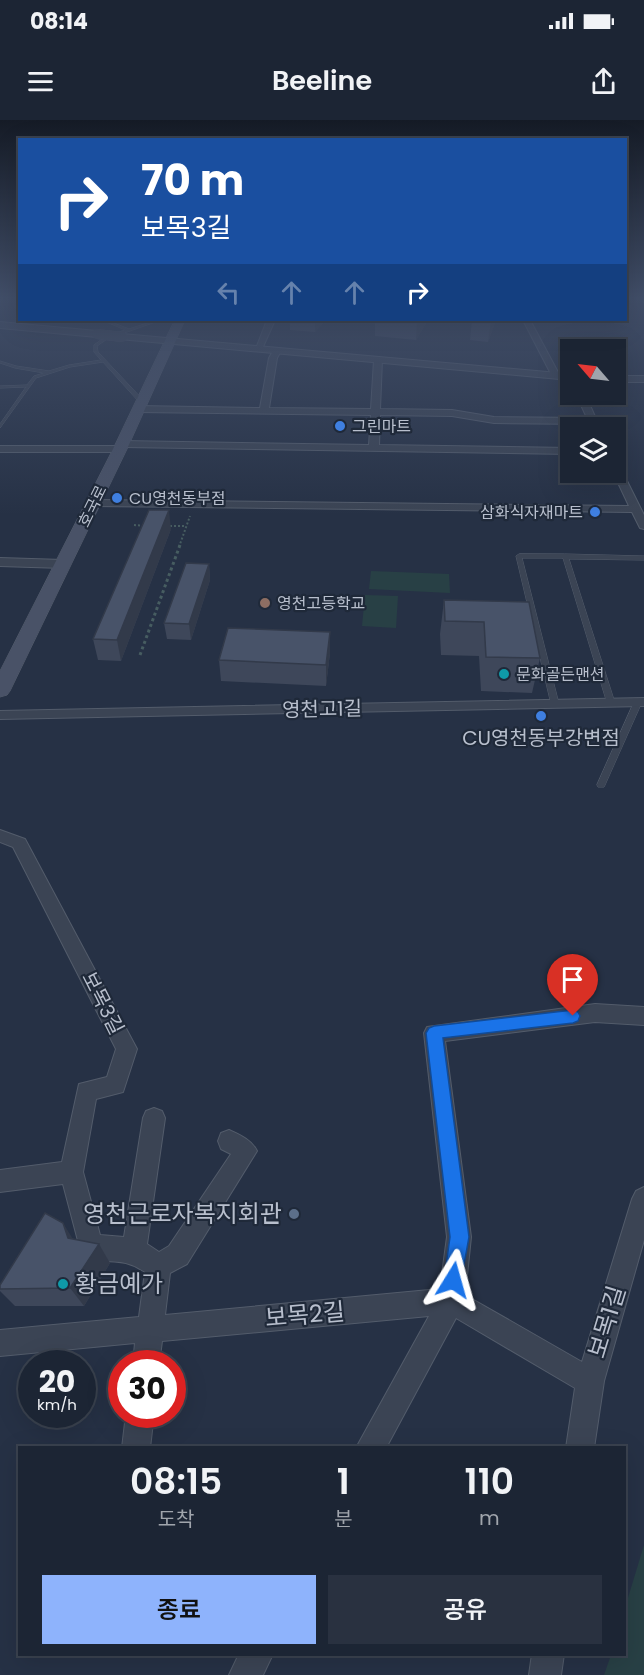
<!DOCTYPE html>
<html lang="ko">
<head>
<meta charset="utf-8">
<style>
  :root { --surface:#1c2534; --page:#293140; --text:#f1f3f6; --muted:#a0a5ac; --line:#3a424f; --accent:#8eb3fc }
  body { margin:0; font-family:Poppins,"Noto Sans KR",sans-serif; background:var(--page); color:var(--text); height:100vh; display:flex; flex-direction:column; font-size:22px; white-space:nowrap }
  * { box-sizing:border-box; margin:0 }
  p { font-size:20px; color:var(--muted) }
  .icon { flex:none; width:33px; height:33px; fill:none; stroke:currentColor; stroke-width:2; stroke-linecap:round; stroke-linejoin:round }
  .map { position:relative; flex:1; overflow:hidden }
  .drawer { position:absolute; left:18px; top:1326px; width:608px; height:210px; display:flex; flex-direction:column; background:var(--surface); border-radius:0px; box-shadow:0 6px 24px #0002,0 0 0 2px var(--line) }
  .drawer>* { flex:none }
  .guide { position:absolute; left:18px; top:18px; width:609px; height:183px; border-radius:0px; box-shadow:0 6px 24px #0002,0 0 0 2px var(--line); background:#1a4fa0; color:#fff; overflow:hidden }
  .needle { width:39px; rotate:298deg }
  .tools { position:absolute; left:560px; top:219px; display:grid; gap:12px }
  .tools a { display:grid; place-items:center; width:66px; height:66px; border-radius:0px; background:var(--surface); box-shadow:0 6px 24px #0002,0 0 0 2px var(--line); font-size:30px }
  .speed { position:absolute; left:18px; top:1230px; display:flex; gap:12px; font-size:30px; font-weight:700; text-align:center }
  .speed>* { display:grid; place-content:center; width:78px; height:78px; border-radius:50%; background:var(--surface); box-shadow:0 6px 24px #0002,0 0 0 2px var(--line); line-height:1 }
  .speed small { font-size:15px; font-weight:400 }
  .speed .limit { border:9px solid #d22; background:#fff; color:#111 }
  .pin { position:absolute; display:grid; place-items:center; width:51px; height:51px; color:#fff; margin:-62px -26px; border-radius:50% 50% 50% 0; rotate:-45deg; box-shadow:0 0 6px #0007 }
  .pin .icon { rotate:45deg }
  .me { position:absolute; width:66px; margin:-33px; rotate:8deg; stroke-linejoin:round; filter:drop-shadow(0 0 4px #0008) }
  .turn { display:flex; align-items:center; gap:21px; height:126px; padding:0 24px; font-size:27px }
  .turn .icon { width:78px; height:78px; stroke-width:2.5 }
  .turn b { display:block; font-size:42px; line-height:51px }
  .lanes { display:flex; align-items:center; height:57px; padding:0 24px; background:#0003; justify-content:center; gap:30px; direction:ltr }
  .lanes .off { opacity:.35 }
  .eta { display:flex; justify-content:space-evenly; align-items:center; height:102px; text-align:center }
  .eta b { font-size:36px; font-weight:600; line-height:42px }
  .button { display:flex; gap:12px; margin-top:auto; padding:12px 24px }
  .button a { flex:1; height:69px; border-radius:0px; background:var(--accent); color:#111; font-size:24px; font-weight:600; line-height:69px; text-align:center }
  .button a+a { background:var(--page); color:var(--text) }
  .status { display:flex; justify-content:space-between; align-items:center; height:42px; padding:0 30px; background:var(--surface); direction:ltr }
  .status svg { height:16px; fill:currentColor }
  header { display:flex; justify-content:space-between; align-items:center; height:78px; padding:0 24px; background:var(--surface); font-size:27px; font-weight:600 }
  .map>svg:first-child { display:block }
  .green { fill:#284045 }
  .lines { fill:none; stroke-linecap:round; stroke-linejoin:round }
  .service-casing { stroke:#535c6b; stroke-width:1 }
  .minor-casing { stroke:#535c6b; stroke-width:2 }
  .tertiary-casing { stroke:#535c6b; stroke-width:2 }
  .secondary-casing { stroke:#535c6b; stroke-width:1 }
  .path-far1 { stroke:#475d61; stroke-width:2; stroke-dasharray:2 2; stroke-linecap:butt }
  .path { stroke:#475d61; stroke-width:3; stroke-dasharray:3 3; stroke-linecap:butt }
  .service { fill:#3b4454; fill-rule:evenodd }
  .minor { fill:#3b4454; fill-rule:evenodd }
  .tertiary { fill:#3b4454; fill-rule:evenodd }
  .secondary { fill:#495267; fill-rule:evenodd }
  .tertiary-bridge-casing { stroke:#535c6b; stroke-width:10; stroke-linecap:butt }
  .tertiary-bridge { stroke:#3b4454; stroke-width:10 }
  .wall { fill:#3e475a }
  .shaded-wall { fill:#323a4a }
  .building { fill:#485369; stroke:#323a4a; stroke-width:1.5 }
  .route { fill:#1a73e8; stroke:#114b97; stroke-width:1.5 }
  .shop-dot { fill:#3f7fe0; stroke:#1f2939; stroke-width:2 }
  .education-dot { fill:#8d6e63; stroke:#1f2939; stroke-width:2 }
  .culture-dot { fill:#0f9aa8; stroke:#1f2939; stroke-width:2 }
  .service-dot { fill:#5c6f8a; stroke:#1f2939; stroke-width:2 }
  .labels { text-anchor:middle; stroke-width:4.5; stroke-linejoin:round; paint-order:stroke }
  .far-poi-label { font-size:16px; fill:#b8bfcd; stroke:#1f2939; text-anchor:start }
  .far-street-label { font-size:16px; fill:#b8bfcd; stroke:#1f2939 }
  .street-label { font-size:20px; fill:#b8bfcd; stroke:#1f2939 }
  .poi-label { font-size:20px; fill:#b8bfcd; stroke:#1f2939 }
  .near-poi-label { font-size:24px; fill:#b8bfcd; stroke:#1f2939; text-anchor:end }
  .near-street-label { font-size:24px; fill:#b8bfcd; stroke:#1f2939 }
</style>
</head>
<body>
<div class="status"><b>08:14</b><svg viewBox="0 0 49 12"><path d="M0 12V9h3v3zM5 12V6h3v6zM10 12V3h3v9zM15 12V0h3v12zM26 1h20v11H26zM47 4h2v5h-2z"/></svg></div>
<header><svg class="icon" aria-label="menu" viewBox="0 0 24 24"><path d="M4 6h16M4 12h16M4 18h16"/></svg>Beeline<svg class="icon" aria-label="share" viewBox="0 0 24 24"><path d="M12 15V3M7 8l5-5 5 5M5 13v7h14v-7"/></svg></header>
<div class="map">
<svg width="644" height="1555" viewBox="0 0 644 1555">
  <rect width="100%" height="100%" fill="#263145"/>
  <g class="green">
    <polygon points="371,451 449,454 450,473 369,469"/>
    <polygon points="365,475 398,476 396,508 362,506"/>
    <polygon points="644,1425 644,1555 604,1555 611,1535 624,1534 624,1491"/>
  </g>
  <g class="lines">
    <g class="service-casing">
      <g id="service">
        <polygon points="102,200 106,200 129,209 157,200 161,200 107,219 97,226 98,232 144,281 144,283 140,283 103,242 70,247 36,258 0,308 0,304 26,267 0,268 0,266 27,265 34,256 44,253 15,248 0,243 0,241 16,246 49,251 69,245 101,240 94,232 94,225 105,217 125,210"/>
        <polygon points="565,434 644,436 644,440 569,439 615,583 614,585 611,585 607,583 563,438 522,438 559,584 555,586 551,584 516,436 519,434"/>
        <polygon points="635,580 641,580 642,582 605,665 604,667 598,667 597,665"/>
      </g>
    </g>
    <g class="minor-casing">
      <g id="minor">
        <polygon points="267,200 275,200 262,229 255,231"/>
        <polygon points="523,200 530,200 560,256 559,258 552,256"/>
        <polygon points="274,229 281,231 277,238 269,288 371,289 374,240 378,238 382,240 380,289 452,290 494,297 587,298 576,274 585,274 600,308 591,308 589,304 494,303 452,296 380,295 379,325 570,328 570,334 123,327 118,324 123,321 369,325 371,295 138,292 134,289 138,286 260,288 269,238"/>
        <polygon points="0,326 120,326 125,329 120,332 0,332"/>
        <polygon points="615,344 620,347 644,395 644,409 640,408 632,392 94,386 89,383 94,380 629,386 613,352 615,352"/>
        <polygon points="0,438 63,440 69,444 63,448 0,446"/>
        <polygon points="644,578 644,586 0,599 0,591"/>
        <path d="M0,710l25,9 112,210 -14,43 -27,7 -13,73 17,63 24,2 19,-119 3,-7 8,-3 8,3 3,7 -18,126 12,8 10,-6 62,-92 -10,-5 -3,-8 3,-8 8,-3c11,5 23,10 28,21l-70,113 -17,9 -5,42 275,-26 7,-52 -23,-204 3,-6 168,-23 49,3v18l-49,-3 -150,19 26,196 -6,58 117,67 50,-163 4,-8 8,-4v53l-40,141 -10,67h-28l9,-60 -119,-70 -70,130h-30l73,-132 -267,25 -3,23h-26l2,-21 -135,13v-26l139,-13 6,-45c-25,-17 -38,-6 -63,-16l-19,-72 -63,8v-22l62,-8 17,-78 28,-7 9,-28 -103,-202 -13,-5z"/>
        <polygon points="126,1294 154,1294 150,1328 122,1328"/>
        <polygon points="239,1534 273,1534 263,1555 229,1555"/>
        <polygon points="532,1534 564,1534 561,1555 529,1555"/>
      </g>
    </g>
    <g class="tertiary-casing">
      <g id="tertiary">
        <polygon points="635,177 644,177 644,182"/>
        <polygon points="0,202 97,211 102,214 97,217 0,208"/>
        <polygon points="122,214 570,254 570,260 119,219 117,217"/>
        <rect x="615" y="256" width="29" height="6"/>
      </g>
    </g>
    <g class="secondary-casing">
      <polygon id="secondary" points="175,200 185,200 127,329 10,571 7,575 0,577 0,551 113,329"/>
    </g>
    <g class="path-far1">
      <polyline points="134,405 147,406"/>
      <polyline points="166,406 186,406"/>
      <polyline points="179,427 190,396"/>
    </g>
    <polyline class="path" points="140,535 180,425"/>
    <use href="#service" class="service"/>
    <use href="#minor" class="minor"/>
    <use href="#tertiary" class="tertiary"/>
    <use href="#secondary" class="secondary"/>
    <g class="tertiary-bridge-casing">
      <polyline id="tertiary-bridge" points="97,214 122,217"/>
    </g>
    <use href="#tertiary-bridge" class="tertiary-bridge"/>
  </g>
  <g class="wall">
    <polygon points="290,200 326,200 315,212 290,210"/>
    <polygon points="375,200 428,200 416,220 375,216"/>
    <polygon points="472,200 496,200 488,222 470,220"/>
    <polygon points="171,409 121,541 98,540 93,519"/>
    <polygon points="209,444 210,460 191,520 167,519 164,503"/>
    <polygon points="444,480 529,482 540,538 532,573 481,571 479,536 441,535 440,514"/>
    <polygon points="330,533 326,566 221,561 219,540"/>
    <polygon points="74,1119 99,1124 110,1143 84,1186 15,1186 0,1171 0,1165"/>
  </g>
  <g class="shaded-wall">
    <polygon points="315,200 326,200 315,212"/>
    <polygon points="417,200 428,200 416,220"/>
    <polygon points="491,200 496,200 495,203 488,222"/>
    <polygon points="169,390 171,409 121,541 117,520"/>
    <polygon points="209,444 210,460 191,520 189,504"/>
    <polygon points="330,512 330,533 326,566 326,545"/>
    <polygon points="63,1103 76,1124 68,1118"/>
    <polygon points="99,1124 110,1143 84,1186 70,1168"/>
  </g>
  <g class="building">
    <polygon points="149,390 169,390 117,520 93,519"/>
    <polygon points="186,443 209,444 189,504 164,503"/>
    <polygon points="444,480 529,482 540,538 486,537 484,502 445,501"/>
    <polygon points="228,508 330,512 326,545 219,540"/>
    <polygon points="45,1093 63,1103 68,1118 99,1124 70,1168 0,1169 0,1165"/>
  </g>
  <linearGradient id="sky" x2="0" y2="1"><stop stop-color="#151b26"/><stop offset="0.45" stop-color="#414e68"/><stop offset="1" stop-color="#414e68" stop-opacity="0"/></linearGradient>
  <rect width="644" height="395" fill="url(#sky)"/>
  <polygon class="route" points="573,890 578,892 580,896 578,901 573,903 443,918 469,1117 460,1167 453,1169 447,1167 444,1160 450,1117 426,913 429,908 434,906"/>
  <g class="shop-dot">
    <circle cx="340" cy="306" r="6"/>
    <circle cx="117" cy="378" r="6"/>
    <circle cx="595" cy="392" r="6"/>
    <circle cx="541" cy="596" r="6"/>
  </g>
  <circle class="education-dot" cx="265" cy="483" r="6"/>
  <g class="culture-dot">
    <circle cx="504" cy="554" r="6"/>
    <circle cx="63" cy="1164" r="6"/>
  </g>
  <circle class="service-dot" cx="294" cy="1094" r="6"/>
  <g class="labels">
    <g class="far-poi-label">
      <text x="352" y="312">그린마트</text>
      <text x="129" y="384">CU영천동부점</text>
      <text x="583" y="398" text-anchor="end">삼화식자재마트</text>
      <text x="277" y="489">영천고등학교</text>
      <text x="516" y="560">문화골든맨션</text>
    </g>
    <g class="far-street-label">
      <text transform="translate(92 386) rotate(-64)" y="6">호국로</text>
    </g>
    <g class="street-label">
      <text transform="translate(322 589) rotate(-1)" y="7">영천고1길</text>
      <text transform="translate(103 883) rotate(63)" y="7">보목3길</text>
    </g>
    <g class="poi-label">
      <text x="541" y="625">CU영천동부강변점</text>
    </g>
    <g class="near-poi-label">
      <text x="282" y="1102">영천근로자복지회관</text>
      <text x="75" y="1172" text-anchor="start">황금예가</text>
    </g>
    <g class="near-street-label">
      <text transform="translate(305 1195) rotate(-5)" y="8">보목2길</text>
      <text transform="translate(607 1202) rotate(-73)" y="8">보목1길</text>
    </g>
  </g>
</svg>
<div class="tools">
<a><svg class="needle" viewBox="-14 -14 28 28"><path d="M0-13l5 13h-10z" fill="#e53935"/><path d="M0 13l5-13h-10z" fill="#a0a5ac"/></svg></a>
<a><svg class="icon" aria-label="layers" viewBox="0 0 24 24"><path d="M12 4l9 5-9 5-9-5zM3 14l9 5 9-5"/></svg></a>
</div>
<div class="speed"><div>20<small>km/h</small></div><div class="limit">30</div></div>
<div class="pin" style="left:573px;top:896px;background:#d93025"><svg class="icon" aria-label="arrive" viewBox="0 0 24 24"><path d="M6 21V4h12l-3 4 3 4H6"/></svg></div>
<svg class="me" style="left:453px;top:1160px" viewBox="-20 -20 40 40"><path d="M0-17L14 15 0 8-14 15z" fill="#1a73e8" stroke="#fff" stroke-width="4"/></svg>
<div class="guide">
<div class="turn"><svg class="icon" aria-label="right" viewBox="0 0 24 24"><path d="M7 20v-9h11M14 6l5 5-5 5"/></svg><div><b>70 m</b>보목3길</div></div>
<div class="lanes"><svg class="icon off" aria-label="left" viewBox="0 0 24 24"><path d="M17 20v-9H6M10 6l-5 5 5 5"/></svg><svg class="icon off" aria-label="ahead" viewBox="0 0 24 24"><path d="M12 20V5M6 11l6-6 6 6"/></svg><svg class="icon off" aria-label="ahead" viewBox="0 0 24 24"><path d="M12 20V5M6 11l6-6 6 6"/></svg><svg class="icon" aria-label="right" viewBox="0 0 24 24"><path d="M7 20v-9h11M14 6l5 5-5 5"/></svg></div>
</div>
<section class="drawer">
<div class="eta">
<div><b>08:15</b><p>도착</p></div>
<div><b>1</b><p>분</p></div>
<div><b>110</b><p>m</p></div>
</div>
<div class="button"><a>종료</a><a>공유</a></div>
</section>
</div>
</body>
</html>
